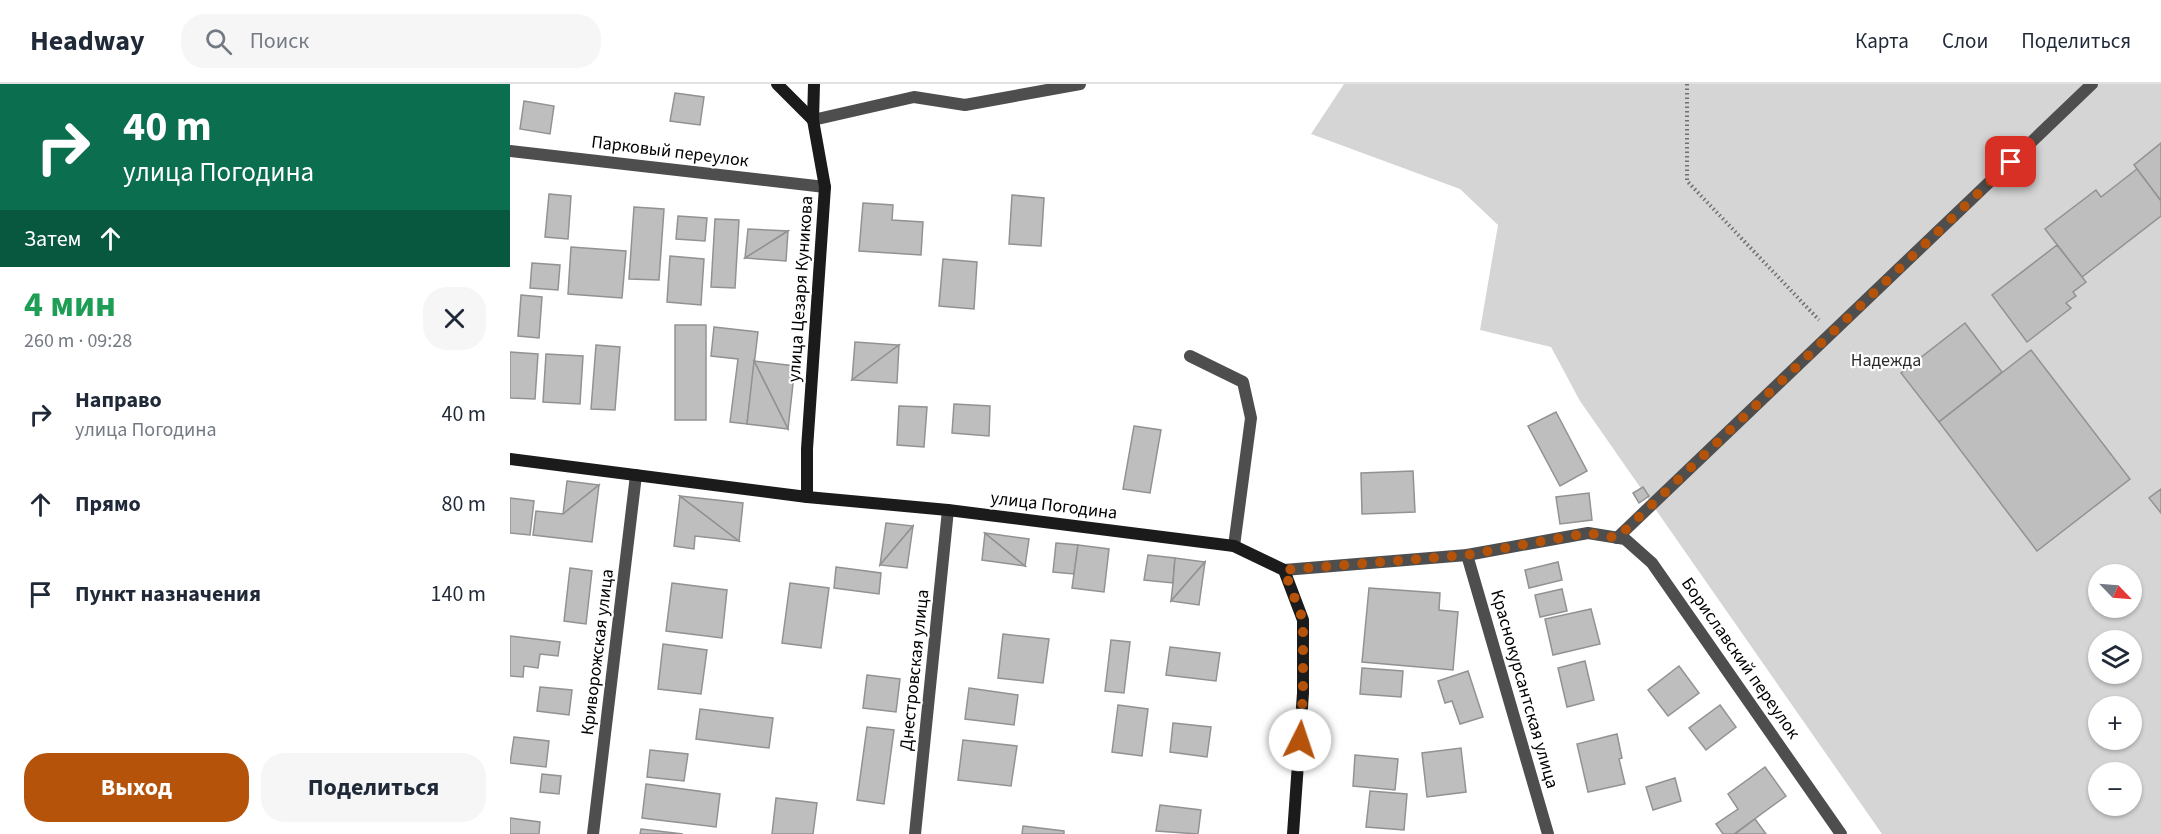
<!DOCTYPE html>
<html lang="ru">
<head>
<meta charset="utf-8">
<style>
  :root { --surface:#fff; --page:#f6f6f7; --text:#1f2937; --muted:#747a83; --line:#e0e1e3; --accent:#b45309 }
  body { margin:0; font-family:"Source Sans 3",sans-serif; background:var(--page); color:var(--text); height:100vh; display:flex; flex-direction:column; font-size:22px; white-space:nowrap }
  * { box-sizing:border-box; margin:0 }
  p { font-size:20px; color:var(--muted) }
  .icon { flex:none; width:33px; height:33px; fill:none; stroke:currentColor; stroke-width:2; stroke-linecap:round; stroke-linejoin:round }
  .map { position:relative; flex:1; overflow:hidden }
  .sheet { display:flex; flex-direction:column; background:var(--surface); width:510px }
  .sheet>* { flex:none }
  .guide { background:#0b6e4f; color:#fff; overflow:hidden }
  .needle { width:39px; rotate:115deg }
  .buttons { position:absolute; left:1578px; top:480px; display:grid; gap:12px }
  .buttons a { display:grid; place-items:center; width:54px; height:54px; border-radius:50%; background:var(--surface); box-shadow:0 2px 4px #0004; font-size:30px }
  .pin { position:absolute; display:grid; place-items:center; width:51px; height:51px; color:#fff; margin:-26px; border-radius:12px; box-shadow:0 3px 9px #0006 }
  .me { position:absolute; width:66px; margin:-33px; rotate:4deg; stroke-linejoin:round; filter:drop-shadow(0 0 4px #0008) }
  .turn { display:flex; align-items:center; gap:21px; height:126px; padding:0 24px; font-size:27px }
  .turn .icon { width:78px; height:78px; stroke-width:2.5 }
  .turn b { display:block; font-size:42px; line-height:51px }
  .then { display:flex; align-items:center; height:57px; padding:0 24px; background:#0003; gap:12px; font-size:22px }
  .round { display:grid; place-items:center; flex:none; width:63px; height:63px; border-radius:24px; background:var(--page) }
  .overview { display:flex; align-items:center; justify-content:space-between; height:102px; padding:0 24px }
  h1 { font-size:36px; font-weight:700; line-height:45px; color:#1e9e55 }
  .action { display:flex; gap:12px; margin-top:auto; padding:12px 24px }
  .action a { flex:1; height:69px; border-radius:24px; background:var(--accent); color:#fff; font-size:24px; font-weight:700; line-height:69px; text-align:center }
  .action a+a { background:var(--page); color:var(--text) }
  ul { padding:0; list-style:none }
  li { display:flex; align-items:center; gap:18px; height:90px; padding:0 24px }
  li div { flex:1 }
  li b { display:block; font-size:22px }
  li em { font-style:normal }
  header { display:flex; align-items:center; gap:36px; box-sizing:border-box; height:84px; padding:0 30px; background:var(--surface); border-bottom:2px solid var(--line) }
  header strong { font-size:28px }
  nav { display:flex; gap:33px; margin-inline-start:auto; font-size:21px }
  .search { width:420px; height:54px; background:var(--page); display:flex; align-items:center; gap:15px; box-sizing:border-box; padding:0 21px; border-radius:24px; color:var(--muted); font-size:22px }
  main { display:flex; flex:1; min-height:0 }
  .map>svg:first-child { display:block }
  .green { fill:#d5d5d5; fill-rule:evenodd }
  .building { fill:#bebebe; stroke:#929292; stroke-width:1.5 }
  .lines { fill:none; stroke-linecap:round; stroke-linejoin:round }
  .path { stroke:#707070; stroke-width:4; stroke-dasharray:1.5 3; stroke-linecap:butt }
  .lane { stroke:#4e4e4e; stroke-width:12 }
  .street { stroke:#4e4e4e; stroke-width:12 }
  .secondary { stroke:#1b1b1b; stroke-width:12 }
  .route { stroke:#b45309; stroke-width:10; stroke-dasharray:0 18 }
  .labels { text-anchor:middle; stroke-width:4.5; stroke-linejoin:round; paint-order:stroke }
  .street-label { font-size:18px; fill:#000; stroke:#fff }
  .park-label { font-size:18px; fill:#2c2c2c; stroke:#fff }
</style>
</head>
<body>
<header>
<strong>Headway</strong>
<div class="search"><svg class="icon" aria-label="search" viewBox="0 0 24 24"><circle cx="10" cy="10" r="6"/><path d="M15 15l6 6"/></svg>Поиск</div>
<nav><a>Карта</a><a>Слои</a><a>Поделиться</a></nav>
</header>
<main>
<section class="sheet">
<div class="guide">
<div class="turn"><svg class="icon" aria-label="right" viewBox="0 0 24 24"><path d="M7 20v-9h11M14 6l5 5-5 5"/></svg><div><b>40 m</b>улица Погодина</div></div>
<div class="then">Затем<svg class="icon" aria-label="ahead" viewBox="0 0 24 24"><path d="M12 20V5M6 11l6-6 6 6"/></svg></div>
</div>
<div class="overview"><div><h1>4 мин</h1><p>260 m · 09:28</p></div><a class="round"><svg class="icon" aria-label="close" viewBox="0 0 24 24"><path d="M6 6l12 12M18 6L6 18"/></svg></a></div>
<ul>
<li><svg class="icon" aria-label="right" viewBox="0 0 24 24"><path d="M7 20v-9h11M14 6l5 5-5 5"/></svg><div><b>Направо</b><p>улица Погодина</p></div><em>40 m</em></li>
<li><svg class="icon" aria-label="ahead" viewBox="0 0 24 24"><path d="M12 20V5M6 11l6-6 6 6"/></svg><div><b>Прямо</b></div><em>80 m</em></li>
<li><svg class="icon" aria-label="arrive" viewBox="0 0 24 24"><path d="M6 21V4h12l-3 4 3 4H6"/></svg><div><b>Пункт назначения</b></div><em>140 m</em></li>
</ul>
<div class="action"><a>Выход</a><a>Поделиться</a></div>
</section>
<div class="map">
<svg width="1651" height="750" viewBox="0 0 1651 750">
  <rect width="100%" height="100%" fill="#fff"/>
  <path class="green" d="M834,0h817v750h-279l-302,-433 -29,-54 -71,-17 18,-105 -38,-36 -149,-55zM1588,490h34v34h-34zM1588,556h34v34h-34zM1588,622h34v34h-34zM1588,688h34v34h-34z"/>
  <g class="building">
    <polygon points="165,9 194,13 190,41 160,37"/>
    <polygon points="14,17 44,22 40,50 10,45"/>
    <polygon points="1651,59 1651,117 1624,81"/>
    <polygon points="1627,85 1651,117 1651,132 1572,193 1535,145 1586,106 1591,113"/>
    <polygon points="39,110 61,112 58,155 35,153"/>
    <polygon points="502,111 534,114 531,162 499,160"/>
    <polygon points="353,119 383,121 382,136 413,138 411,171 349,167"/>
    <polygon points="124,123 154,125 149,196 119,195"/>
    <polygon points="168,132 197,134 195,157 166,155"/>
    <polygon points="205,135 229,136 225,204 201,203"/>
    <polygon points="238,145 278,147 235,174"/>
    <polygon points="278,147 276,177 235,174"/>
    <polygon points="1547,161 1576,198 1563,208 1566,212 1556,219 1561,224 1517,258 1482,211"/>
    <polygon points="61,163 116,167 112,214 58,210"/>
    <polygon points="160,172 194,175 191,221 157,218"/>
    <polygon points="433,175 467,178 464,225 429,222"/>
    <polygon points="22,179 50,181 48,206 20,204"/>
    <polygon points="11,211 32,213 29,254 8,252"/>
    <polygon points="1455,239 1492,288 1429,338 1391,289"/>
    <rect x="165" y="241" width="31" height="95"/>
    <polygon points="204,243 248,248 237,340 220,338 228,275 201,272"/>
    <polygon points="345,258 389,261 342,296"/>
    <polygon points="86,261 110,263 105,326 81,325"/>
    <polygon points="389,261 387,299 342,296"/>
    <polygon points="1521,266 1620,395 1527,467 1429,338"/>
    <polygon points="0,268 28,270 25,315 0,314"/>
    <polygon points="36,270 73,272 70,320 33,318"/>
    <polygon points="244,277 285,282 278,345"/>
    <polygon points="244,277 278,345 237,340"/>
    <polygon points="444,320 480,322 479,352 442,349"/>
    <polygon points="389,322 417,323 414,363 387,361"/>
    <polygon points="1046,328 1077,387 1050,402 1018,342"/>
    <polygon points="624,342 651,346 640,409 613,405"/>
    <polygon points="903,387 905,428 852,430 851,389"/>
    <polygon points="57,397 89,401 53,430"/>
    <polygon points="89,401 82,458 23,451 26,427 53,430"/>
    <polygon points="1133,403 1139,412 1129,419 1123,409"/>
    <polygon points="1651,405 1651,429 1639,414"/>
    <polygon points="1079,409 1082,436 1050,440 1046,413"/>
    <polygon points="170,412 229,457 185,452 184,465 164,462"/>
    <polygon points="170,412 233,419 229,457"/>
    <polygon points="0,414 24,417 20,451 0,449"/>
    <polygon points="376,439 403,442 370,481"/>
    <polygon points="403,442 397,484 370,481"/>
    <polygon points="475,449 515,482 472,476"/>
    <polygon points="475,449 519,455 515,482"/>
    <polygon points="546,459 568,461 564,490 543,488"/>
    <polygon points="568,461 599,465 594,508 562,504"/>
    <polygon points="638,471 665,474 663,499 634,496"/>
    <polygon points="665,474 695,478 661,517 663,499"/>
    <polygon points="695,478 689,521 661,517"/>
    <polygon points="1048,478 1052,496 1019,504 1015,486"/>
    <polygon points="326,483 371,489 369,510 324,504"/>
    <polygon points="60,484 82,487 76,540 54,537"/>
    <polygon points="162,499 217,506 212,554 156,547"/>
    <polygon points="280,499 319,504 311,564 272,559"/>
    <polygon points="859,504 930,509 929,526 948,528 943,586 852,578"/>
    <polygon points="1052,505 1057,527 1030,533 1025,511"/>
    <polygon points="1081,525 1090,560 1043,571 1035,535"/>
    <polygon points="493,550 539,555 533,599 488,594"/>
    <polygon points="0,552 50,558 48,572 30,570 28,584 14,582 13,593 0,592"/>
    <polygon points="601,556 620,558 614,609 595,607"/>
    <polygon points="153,560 197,566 191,610 148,605"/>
    <polygon points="660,563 710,569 706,597 656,591"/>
    <polygon points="1075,577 1084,616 1057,623 1048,584"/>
    <polygon points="1169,582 1189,609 1158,632 1138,606"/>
    <polygon points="852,584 893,587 891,613 850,610"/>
    <polygon points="958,587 973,633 950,640 942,617 935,619 928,597"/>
    <polygon points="357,591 390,595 386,628 353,624"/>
    <polygon points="30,603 62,606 59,631 27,627"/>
    <polygon points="459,604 508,611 504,641 455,635"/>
    <polygon points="608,621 638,625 632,672 602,668"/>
    <polygon points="1210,621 1226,643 1196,666 1179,644"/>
    <polygon points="190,625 263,634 259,664 186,655"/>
    <polygon points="663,639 701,643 697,673 660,668"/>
    <polygon points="357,643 384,646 374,720 347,716"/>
    <polygon points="1107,650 1112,674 1109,675 1115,700 1078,708 1067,660"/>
    <polygon points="4,653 39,657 36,683 0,679"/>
    <polygon points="453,656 507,662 501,702 448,696"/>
    <polygon points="951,664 956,708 917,713 912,669"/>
    <polygon points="140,666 178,670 174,697 137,693"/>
    <polygon points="845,671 888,675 885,706 843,702"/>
    <polygon points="1255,683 1276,712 1224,750 1213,750 1206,740 1228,725 1218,710"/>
    <polygon points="32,690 51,692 49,710 30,708"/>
    <polygon points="1165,694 1171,717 1143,726 1136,703"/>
    <polygon points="136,700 210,710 206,743 132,734"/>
    <polygon points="860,707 897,710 894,746 856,743"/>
    <polygon points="266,714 307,719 303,750 262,750"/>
    <polygon points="650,721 691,726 688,750 646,747"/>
    <polygon points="0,734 30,738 29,750 0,750"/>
    <polygon points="1245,735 1256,750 1225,750"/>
    <polygon points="513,742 554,747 554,750 512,750"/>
    <polygon points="131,745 173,750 130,750"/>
  </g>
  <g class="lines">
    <polyline class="path" points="1177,0 1177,97 1309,236"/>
    <g class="lane">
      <polyline points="680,272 733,298 741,334 724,462"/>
      <polyline points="1107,454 1582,0"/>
    </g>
    <g class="street">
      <polyline points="303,36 404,13 455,21 570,0"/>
      <polyline points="0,67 315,103"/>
      <polyline points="957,471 1038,750"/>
      <polyline points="774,486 957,471 1078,449 1115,455 1142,479 1331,750"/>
      <polyline points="83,750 126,391"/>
      <polyline points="405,750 438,426"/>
    </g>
    <g class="secondary">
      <polyline points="267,0 303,36"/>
      <polyline points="0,375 297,413 438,426 724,462 774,486 793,536 793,609 783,750"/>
      <polyline points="297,413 297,365 315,103 303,36 304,0"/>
    </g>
  </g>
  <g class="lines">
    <polyline class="route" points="790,656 793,609 793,536 774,486 957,471 1078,449 1107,454 1501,78"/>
  </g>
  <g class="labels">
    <g class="street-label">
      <text transform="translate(160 67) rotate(7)" y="6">Парковый переулок</text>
      <text transform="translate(290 205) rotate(-86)" y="6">улица Цезаря Куникова</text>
      <text transform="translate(544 421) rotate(7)" y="6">улица Погодина</text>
      <text transform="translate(87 568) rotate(-83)" y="6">Криворожская улица</text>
      <text transform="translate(1231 574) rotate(55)" y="6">Бориславский переулок</text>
      <text transform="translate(404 586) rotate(-84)" y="6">Днестровская улица</text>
      <text transform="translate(1015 605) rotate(74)" y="6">Краснокурсантская улица</text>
    </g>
    <g class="park-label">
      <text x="1376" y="282">Надежда</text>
    </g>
  </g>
</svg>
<div class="buttons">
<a><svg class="needle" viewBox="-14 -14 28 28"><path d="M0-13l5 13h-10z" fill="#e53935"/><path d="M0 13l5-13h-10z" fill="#747a83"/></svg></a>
<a><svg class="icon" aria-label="layers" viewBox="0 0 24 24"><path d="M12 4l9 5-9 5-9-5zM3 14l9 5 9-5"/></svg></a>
<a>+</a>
<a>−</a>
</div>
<div class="pin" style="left:1501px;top:78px;background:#d93025"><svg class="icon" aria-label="arrive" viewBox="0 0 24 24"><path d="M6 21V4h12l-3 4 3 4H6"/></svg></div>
<svg class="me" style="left:790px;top:656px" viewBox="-20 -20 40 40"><circle r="19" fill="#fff"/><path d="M0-13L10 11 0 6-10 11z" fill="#b45309"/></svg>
</div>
</main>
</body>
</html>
